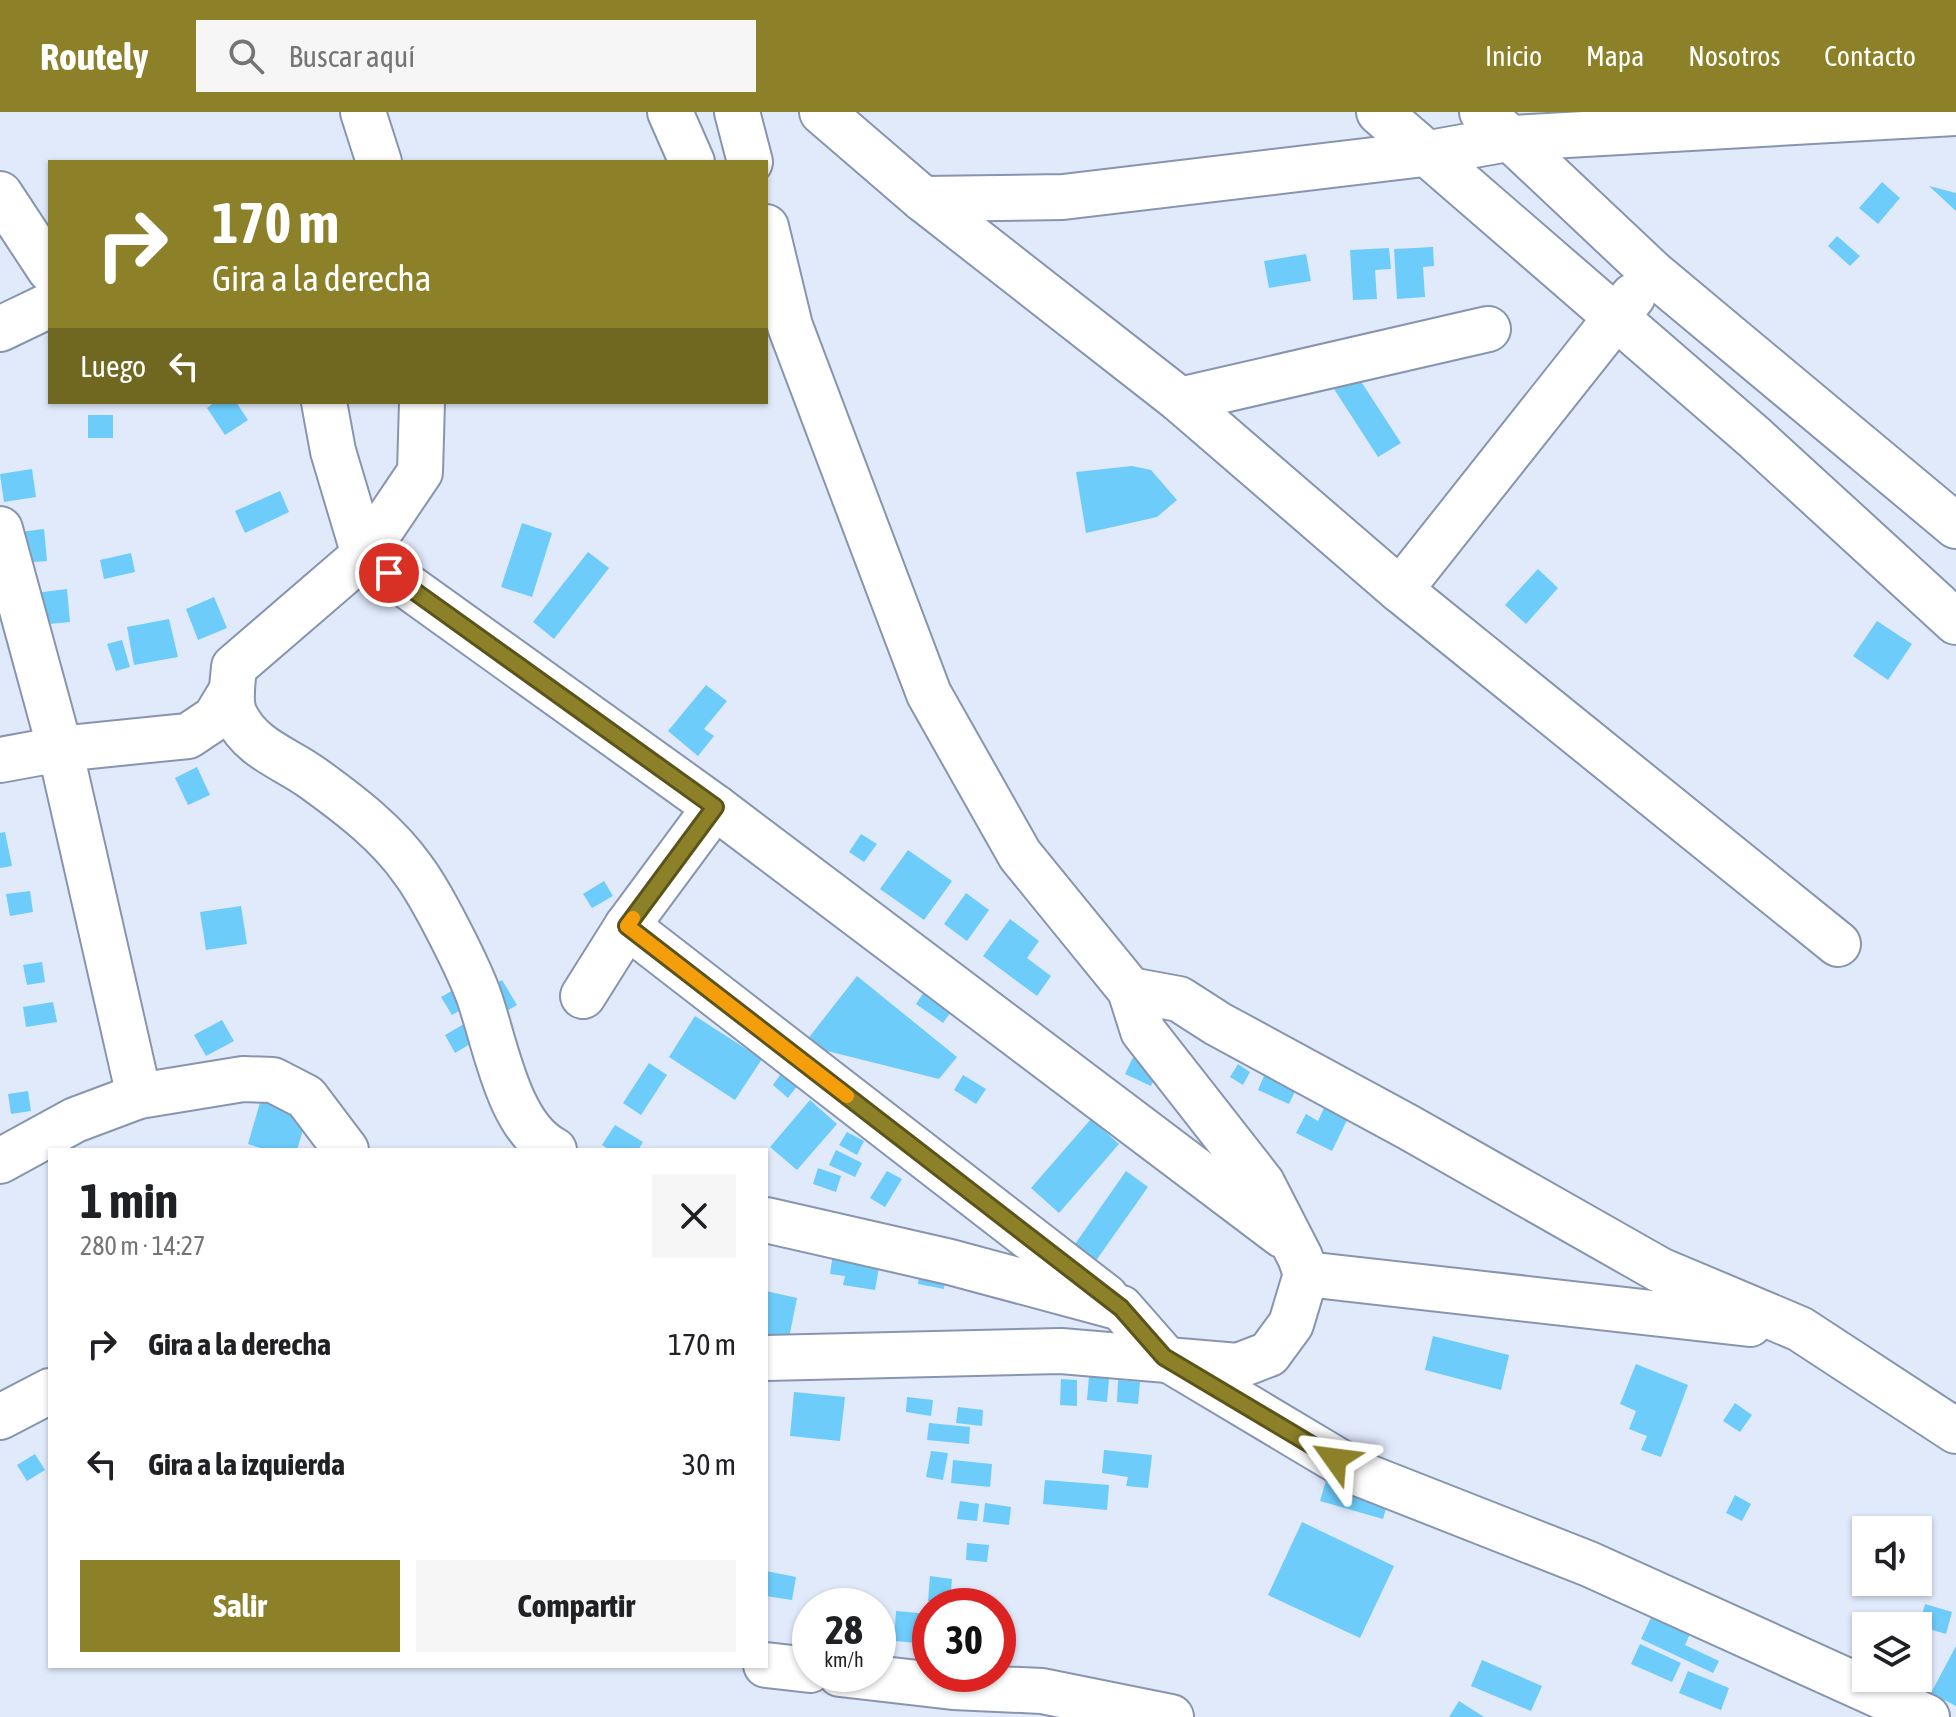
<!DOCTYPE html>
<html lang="es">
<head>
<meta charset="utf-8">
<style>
  :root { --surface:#fff; --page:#f6f6f6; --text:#202124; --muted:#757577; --accent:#8c8128 }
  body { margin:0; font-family:"Asap Condensed",sans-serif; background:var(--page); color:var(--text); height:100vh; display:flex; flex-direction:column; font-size:30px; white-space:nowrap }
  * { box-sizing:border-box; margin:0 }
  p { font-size:26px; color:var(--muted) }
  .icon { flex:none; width:44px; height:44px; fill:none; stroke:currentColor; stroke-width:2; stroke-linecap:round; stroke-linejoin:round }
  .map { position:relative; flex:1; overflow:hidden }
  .side { position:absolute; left:48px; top:1036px; width:720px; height:520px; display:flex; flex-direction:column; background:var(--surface); border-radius:0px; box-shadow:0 2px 6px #0004 }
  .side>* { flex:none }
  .guide { position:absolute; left:48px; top:48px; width:720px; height:244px; border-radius:0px; box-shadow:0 2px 6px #0004; background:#8c8128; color:#fff; overflow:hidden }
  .buttons { position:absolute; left:1852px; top:1404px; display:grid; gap:16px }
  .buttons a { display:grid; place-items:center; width:80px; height:80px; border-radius:0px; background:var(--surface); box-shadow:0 2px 6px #0004; font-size:40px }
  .speed { position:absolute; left:792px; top:1476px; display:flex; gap:16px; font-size:40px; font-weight:700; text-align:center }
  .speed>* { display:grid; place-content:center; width:104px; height:104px; border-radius:50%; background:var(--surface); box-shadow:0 2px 6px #0004; line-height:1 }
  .speed small { font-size:20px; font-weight:400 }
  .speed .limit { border:12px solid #d22; background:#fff; color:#111 }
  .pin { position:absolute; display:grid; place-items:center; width:68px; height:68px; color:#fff; margin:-34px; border:4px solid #fff; border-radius:50%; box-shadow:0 2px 8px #0007 }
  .me { position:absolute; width:88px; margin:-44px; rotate:301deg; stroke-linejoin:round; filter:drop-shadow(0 0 6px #0008) }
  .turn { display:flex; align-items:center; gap:28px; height:168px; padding:0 32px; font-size:36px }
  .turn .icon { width:104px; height:104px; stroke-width:2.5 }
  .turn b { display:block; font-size:56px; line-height:68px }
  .then { display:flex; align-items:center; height:76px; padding:0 32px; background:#0003; gap:16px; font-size:30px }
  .round { display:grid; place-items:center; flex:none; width:84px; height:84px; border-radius:0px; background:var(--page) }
  .headline { display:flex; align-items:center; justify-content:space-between; height:136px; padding:0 32px }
  h1 { font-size:48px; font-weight:700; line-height:60px }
  .action { display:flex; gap:16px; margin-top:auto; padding:16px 32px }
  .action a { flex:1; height:92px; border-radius:0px; background:var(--accent); color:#fff; font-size:32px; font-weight:700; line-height:92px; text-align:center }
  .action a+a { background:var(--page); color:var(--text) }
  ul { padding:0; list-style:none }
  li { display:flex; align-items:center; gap:24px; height:120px; padding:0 32px }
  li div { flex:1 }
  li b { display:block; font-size:30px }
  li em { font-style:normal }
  header { display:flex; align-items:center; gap:48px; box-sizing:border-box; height:112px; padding:0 40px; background:var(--accent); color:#fff }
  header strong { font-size:38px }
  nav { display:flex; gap:44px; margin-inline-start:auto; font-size:28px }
  .search { width:560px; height:72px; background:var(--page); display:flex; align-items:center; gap:20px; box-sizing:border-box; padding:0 28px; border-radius:0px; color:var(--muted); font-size:30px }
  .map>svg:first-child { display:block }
  .building { fill:#6dccfa }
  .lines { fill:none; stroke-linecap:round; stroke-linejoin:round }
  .minor-casing { stroke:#8795af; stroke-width:48 }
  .minor { stroke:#fff; stroke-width:44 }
  .route-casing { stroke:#5b541a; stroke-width:20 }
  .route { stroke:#8c8128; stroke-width:14 }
  .slow { stroke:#f59e0b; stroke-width:14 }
</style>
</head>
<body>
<header>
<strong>Routely</strong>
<div class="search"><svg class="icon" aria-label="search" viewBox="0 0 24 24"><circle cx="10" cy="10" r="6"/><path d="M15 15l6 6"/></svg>Buscar aquí</div>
<nav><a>Inicio</a><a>Mapa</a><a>Nosotros</a><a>Contacto</a></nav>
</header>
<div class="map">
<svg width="1956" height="1605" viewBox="0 0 1956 1605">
  <rect width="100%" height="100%" fill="#e1eafb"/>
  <g class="building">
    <polygon points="1882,70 1900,86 1878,112 1859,96"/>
    <polygon points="1929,74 1956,81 1956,99"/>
    <polygon points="1837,124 1860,144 1850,154 1828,134"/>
    <polygon points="1433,135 1434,154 1423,155 1425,185 1397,187 1394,137"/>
    <polygon points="1389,136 1391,157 1375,158 1377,187 1353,188 1350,138"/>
    <polygon points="1306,142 1311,169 1269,176 1264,149"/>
    <polygon points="1351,254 1401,331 1378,345 1323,260"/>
    <polygon points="215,290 236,290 248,308 225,323 207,296"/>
    <rect x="88" y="303" width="25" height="23"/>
    <polygon points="1132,354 1151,358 1177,388 1157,405 1086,421 1076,360"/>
    <polygon points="32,357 36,385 4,390 0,362"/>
    <polygon points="280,379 289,400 245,421 235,399"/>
    <polygon points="522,411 552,421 532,485 501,475"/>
    <polygon points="44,417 47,449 21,451 19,420"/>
    <polygon points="588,440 609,456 554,527 533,510"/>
    <polygon points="131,441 135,460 104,467 100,448"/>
    <polygon points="1538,457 1558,476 1526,512 1505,493"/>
    <polygon points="67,477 70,510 39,513 35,481"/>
    <polygon points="214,485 227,516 198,528 186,497"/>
    <polygon points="169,507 178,545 134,553 127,515"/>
    <polygon points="1877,509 1912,532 1888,568 1853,544"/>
    <polygon points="122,528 130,555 116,559 107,532"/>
    <polygon points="706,573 727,589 704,617 714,624 698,644 668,619"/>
    <polygon points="197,655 210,683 188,693 175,666"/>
    <polygon points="5,720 12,754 0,756 0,721"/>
    <polygon points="861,722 877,732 864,750 849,740"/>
    <polygon points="908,738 952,769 924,808 880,777"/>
    <polygon points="604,769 613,784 592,796 583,782"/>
    <polygon points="30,779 33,800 10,804 6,782"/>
    <polygon points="966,781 989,798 967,829 944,812"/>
    <polygon points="241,794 247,832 206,838 200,800"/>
    <polygon points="1010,807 1039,829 1027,846 1051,864 1037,884 983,844"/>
    <polygon points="42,850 45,870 27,873 23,853"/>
    <polygon points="857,864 957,945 939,967 803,933"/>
    <polygon points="502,868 517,893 500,903 485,878"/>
    <polygon points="464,872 474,890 452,903 441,885"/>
    <polygon points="926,877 953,897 943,911 916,892"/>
    <polygon points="53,890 57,910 26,915 23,895"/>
    <polygon points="695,904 762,947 735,988 669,945"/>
    <polygon points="222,908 234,929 206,944 194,923"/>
    <polygon points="471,908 482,925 455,941 445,923"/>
    <polygon points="1136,939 1161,951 1151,974 1125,962"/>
    <polygon points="649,951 667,963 641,1003 623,991"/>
    <polygon points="1238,952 1250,960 1243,973 1230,965"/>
    <polygon points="787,953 803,966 788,986 773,973"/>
    <polygon points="1266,959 1298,973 1289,992 1258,978"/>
    <polygon points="963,963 986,977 976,992 954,978"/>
    <polygon points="28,979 31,999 11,1002 8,982"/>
    <polygon points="261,987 308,1001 297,1038 267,1038 248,1032"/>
    <polygon points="810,988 837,1012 797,1058 770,1035"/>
    <polygon points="1325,994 1348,1006 1332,1039 1296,1021 1306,1002 1318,1009"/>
    <polygon points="1091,1007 1119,1032 1059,1101 1031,1076"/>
    <polygon points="615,1013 643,1030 638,1038 610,1038 602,1033"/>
    <polygon points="847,1020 864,1029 857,1043 839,1033"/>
    <polygon points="836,1038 862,1051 855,1065 829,1053"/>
    <polygon points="818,1056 841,1064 836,1080 813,1072"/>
    <polygon points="887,1059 902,1067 885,1095 870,1086"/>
    <polygon points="1126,1059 1148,1075 1095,1150 1073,1135"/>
    <polygon points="833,1141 880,1150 875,1178 843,1173 845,1164 830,1162"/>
    <polygon points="920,1156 946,1161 944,1177 918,1172"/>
    <polygon points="766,1179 797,1186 786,1241 766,1237"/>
    <polygon points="1433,1224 1509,1243 1501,1278 1425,1258"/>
    <polygon points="1636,1252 1688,1273 1661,1345 1641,1338 1647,1324 1629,1317 1636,1299 1620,1292"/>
    <polygon points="1089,1264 1109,1266 1107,1290 1087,1288"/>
    <polygon points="1061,1267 1077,1268 1077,1294 1060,1293"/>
    <polygon points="1118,1268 1140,1270 1138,1292 1117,1290"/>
    <polygon points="794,1280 845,1285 840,1329 790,1324"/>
    <polygon points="907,1285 933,1288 931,1304 906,1300"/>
    <polygon points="1735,1291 1752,1303 1740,1320 1723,1309"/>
    <polygon points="958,1295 983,1298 982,1314 956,1311"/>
    <polygon points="929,1311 970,1315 969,1332 927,1328"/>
    <polygon points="1104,1338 1152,1343 1148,1376 1126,1374 1128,1365 1102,1361"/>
    <polygon points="931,1339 948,1341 943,1368 926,1365"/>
    <polygon points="35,1342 45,1358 27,1369 17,1353"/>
    <polygon points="953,1348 992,1352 990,1375 951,1371"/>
    <polygon points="1328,1362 1391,1379 1383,1407 1320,1389"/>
    <polygon points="1045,1368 1109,1373 1107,1398 1043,1392"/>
    <polygon points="1735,1383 1751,1392 1742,1409 1726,1401"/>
    <polygon points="960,1389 979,1392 977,1409 957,1407"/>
    <polygon points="985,1391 1011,1395 1009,1413 983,1410"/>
    <polygon points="1302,1410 1394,1454 1360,1526 1268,1483"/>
    <polygon points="967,1431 989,1433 987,1450 966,1448"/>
    <polygon points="766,1459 796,1465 792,1488 766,1484"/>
    <polygon points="930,1464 952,1467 950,1492 928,1489"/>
    <polygon points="1925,1492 1952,1500 1946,1522 1919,1514"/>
    <polygon points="1656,1495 1694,1513 1685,1533 1719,1549 1713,1561 1641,1527"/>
    <polygon points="896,1499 930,1502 930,1532 894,1529"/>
    <polygon points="1640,1532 1681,1551 1672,1570 1631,1552"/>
    <polygon points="1956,1534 1956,1594 1931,1581"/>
    <polygon points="1482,1548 1542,1574 1531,1599 1471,1574"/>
    <polygon points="1688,1559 1729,1576 1721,1598 1679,1581"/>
    <polygon points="1459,1589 1484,1605 1449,1605"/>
  </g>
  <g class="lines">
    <g class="minor-casing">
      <g id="minor">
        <polyline points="363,0 379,50"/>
        <polyline points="670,0 692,50"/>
        <polyline points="737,0 750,50"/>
        <polyline points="822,0 923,87 1063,85 1424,42 1513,26 1956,1"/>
        <polyline points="1379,0 1754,325 1956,510"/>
        <polyline points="1482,0 1654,162 1956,414"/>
        <polyline points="0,82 50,158"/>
        <polyline points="923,87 1180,288 1400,478 1838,832"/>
        <polyline points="766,115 790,214 929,582 1020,743 1130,878"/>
        <polyline points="0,217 50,193"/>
        <polyline points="1180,288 1488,217"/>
        <path d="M324,290l9,49 31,104 -130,112c-1,14 -5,35 1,48 17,35 51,43 79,64 36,26 74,55 99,91 19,25 54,95 65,124 17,46 29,132 76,156"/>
        <polyline points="422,290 420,360 364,443 715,695 1282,1123"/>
        <polyline points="0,417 60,637 139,984"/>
        <polyline points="1400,478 1633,184"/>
        <polyline points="0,648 60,637 188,624 215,606 232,578"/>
        <polyline points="627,814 1106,1185"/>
        <polyline points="583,884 627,814 715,695"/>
        <polyline points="0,1049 75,1008 139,984 243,967 273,968 306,985 346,1038"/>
        <polyline points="766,1108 950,1150 1121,1196 1164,1245 1360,1362 1589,1452 1927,1605"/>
        <polyline points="1306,1162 1750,1212"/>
        <polyline points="766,1246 1061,1239 1238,1254 1269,1242 1291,1212 1306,1162 1300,1145 1262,1071 1143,919 1130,878 1179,887 1218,912 1408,1015 1660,1158 1800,1217 1956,1319"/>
        <polyline points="0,1305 50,1279"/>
        <polyline points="766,1553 810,1558"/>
        <polyline points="840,1562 953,1575 1042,1579 1171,1605"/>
      </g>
    </g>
    <use href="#minor" class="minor"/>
  </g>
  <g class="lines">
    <g class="route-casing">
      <polyline id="route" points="389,461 715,695 627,814 1121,1196 1164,1245 1335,1347"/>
    </g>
    <use href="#route" class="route"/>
    <polyline class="slow" points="633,806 627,814 847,984"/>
  </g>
</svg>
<div class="buttons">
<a><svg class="icon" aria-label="sound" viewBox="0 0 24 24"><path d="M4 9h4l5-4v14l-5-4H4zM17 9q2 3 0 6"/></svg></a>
<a><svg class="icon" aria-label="layers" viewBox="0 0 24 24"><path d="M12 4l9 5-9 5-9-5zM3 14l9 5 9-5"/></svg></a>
</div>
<div class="speed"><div>28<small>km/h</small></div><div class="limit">30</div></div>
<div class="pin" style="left:389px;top:461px;background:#d93025"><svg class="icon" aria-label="arrive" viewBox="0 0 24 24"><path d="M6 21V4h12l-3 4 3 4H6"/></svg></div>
<svg class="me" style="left:1335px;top:1347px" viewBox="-20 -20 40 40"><path d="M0-17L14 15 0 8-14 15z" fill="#8c8128" stroke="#fff" stroke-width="4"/></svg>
<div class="guide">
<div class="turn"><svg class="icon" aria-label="right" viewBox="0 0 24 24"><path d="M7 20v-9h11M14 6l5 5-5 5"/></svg><div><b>170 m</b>Gira a la derecha</div></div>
<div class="then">Luego<svg class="icon" aria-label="left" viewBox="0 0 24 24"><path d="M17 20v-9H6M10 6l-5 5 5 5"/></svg></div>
</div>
<section class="side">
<div class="headline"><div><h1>1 min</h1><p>280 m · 14:27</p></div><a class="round"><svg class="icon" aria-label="close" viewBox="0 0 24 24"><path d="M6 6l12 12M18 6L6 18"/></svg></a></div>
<ul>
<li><svg class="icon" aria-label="right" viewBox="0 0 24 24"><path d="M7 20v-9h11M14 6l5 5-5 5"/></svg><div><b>Gira a la derecha</b></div><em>170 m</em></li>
<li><svg class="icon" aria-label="left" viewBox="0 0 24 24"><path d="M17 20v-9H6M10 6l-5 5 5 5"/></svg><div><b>Gira a la izquierda</b></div><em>30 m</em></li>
</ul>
<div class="action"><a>Salir</a><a>Compartir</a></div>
</section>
</div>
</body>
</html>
